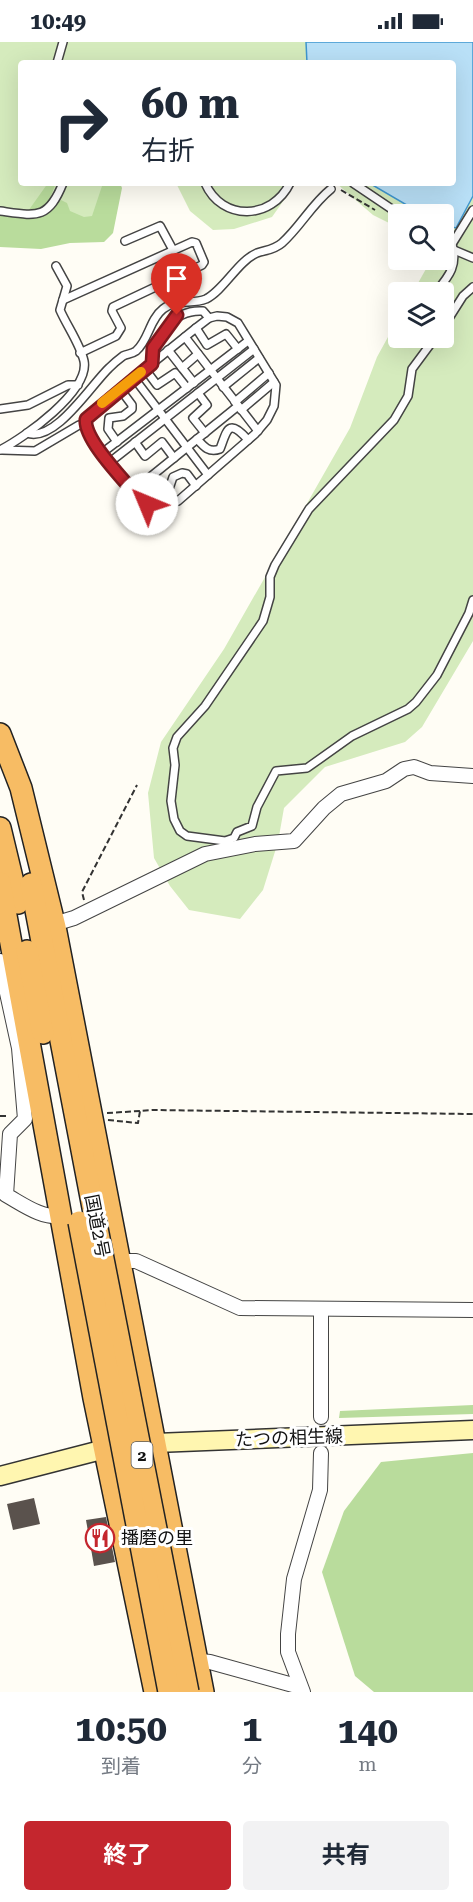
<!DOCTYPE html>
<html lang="ja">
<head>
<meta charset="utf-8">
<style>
  :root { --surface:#fff; --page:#f2f2f3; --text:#1f2937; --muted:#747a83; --accent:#c4262e }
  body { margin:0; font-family:"Roboto Serif","Noto Sans JP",serif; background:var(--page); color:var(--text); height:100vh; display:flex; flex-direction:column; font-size:22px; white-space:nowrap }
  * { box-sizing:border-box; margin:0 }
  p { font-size:20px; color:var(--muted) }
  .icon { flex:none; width:33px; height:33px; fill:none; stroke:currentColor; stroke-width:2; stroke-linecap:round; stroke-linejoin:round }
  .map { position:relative; height:1650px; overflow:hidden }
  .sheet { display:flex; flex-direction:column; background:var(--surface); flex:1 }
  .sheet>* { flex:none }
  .banner { position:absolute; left:18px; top:18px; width:438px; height:126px; border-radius:6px; box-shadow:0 6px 24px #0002; background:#fff; color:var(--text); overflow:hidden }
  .tools { position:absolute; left:388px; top:162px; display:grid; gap:12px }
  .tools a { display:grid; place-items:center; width:66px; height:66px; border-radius:6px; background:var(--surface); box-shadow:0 6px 24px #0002; font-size:30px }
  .pin { position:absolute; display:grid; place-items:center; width:51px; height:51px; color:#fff; margin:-62px -26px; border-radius:50% 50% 50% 0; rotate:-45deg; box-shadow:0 0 6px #0007 }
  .pin .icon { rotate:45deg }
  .me { position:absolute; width:66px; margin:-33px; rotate:315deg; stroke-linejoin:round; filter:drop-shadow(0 0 4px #0008) }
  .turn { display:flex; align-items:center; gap:21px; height:126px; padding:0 24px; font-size:27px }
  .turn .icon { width:78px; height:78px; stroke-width:2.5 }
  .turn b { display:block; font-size:42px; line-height:51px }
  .eta { display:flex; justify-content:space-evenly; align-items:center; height:102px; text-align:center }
  .eta b { font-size:36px; font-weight:700; line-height:42px }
  .button { display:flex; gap:12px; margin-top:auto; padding:12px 24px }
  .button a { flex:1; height:69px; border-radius:6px; background:var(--accent); color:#fff; font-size:24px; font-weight:700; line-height:69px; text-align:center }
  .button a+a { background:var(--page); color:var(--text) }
  .status { display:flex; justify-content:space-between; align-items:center; height:42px; padding:0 30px; background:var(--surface); direction:ltr }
  .status svg { height:16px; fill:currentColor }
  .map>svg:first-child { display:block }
  .green { fill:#d5ebbd }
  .forest { fill:#b9dc9c }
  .water { fill:#b9e0f7; stroke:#3f96cf; stroke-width:1.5 }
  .building { fill:#5a524d }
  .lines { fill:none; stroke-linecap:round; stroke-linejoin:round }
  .service-casing { stroke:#444; stroke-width:10 }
  .minor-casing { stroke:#444; stroke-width:16 }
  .secondary-casing { stroke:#333; stroke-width:21 }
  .trunk-casing { stroke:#222; stroke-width:24 }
  .path { stroke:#333; stroke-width:2; stroke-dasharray:6 3; stroke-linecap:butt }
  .service { stroke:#fff; stroke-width:7 }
  .minor { stroke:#fff; stroke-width:14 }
  .secondary { stroke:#fff6b0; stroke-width:18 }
  .trunk { stroke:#f7bc64; stroke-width:21 }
  .trunk-bridge-casing { stroke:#222; stroke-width:24; stroke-linecap:butt }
  .trunk-bridge { stroke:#f7bc64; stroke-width:21 }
  .route-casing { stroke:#7f191e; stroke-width:15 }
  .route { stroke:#c4262e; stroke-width:10 }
  .slow { stroke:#f59e0b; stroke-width:10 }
  .labels { text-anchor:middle; stroke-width:6; stroke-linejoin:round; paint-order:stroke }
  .shield { fill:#fff; stroke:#585858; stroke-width:1.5 }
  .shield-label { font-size:16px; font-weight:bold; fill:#111 }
  .street-label { font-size:18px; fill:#111; stroke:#fff }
  .poi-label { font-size:18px; fill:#111; stroke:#fff; text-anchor:start }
</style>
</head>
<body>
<div class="status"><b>10:49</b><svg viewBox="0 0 49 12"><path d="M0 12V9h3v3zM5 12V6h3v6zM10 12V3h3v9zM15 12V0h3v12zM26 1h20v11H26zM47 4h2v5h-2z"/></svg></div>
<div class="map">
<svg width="473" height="1650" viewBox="0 0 473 1650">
  <rect width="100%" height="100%" fill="#fffdf5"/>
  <g class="green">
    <polygon points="0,0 473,0 473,599 422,685 405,700 325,725 284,766 278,800 263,848 240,877 189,868 170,844 154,816 148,751 161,700 224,607 350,386 377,315 399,275 399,296 444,296 444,250 413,250 431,218 444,218 444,172 399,172 399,186 373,173 336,141 453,141 453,21 21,21 21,141 117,141 110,174 0,201"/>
    <polygon points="176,141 296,141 272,175 234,187 213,188 190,169"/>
  </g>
  <g class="forest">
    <polygon points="48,141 56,141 47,164 50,167 61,158 67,161 70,169 84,175 92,174 103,141 120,141 122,146 113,191 104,200 70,201 41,207 0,205 0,166 26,172"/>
    <polygon points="473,1363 473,1372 339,1376 340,1369"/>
    <polygon points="473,1411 473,1650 374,1650 355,1634 322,1530 344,1469 381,1420"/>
  </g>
  <polygon class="water" points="306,0 473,0 473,154 456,186 444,183 444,172 422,172 369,141 453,141 453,21 307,21"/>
  <g class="building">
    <polygon points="34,1456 40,1482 13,1488 7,1462"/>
    <polygon points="106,1475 115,1520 94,1524 86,1478"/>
  </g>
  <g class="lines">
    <g class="service-casing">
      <g id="service">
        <polyline points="57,21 63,0"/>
        <path d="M205,141c17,39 67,37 85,0"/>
        <polyline points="353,141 399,172"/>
        <path d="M0,169c37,5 48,9 63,-28"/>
        <polyline points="444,198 452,202 473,168"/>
        <polyline points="125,199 160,184 173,208"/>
        <polyline points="454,208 473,216"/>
        <path d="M436,250c13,-16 22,-26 16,-48"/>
        <polyline points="63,258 192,200 196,201 204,220 202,223 113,265 112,269 121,286 116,294 80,311"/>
        <path d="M217,274l10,1 11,6 38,62 -2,21 -7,14 -12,14 -77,67 -18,4 -13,-2 -9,-6c-11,-14 -52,-59 -53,-73 0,-6 4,-8 7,-12l104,-84 13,-10z"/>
        <polyline points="444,284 463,254 473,245"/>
        <polyline points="196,286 207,303 226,292 238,307"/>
        <polyline points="185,295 258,389"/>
        <polyline points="435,296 412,327 408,354 394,378 309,467 275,523 270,535 270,555 263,579 205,664 177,695 173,706 175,723 171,759 174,777 180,789 187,794 225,799 234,796 237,790 252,784 257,765 276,729 307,726 352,694 408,667 416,660 437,633 469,571 473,558"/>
        <polyline points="168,308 194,341"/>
        <path d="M152,322c1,-27 21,-55 51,-53l6,7"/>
        <polyline points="182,326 198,312"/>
        <polyline points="145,327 157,343 175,331 187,346"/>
        <polyline points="134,336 208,433"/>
        <polyline points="223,345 259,316"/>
        <polyline points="198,351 207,363 193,376 205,391"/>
        <polyline points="235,360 269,331"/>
        <polyline points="0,367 28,363 68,343 78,343"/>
        <polyline points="241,368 274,340"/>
        <path d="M27,391c28,10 64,-48 82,-65 4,-4 10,-9 14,-12 4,-2 9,-2 13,-5 13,-11 13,-31 27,-42 14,-11 29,-4 43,-10 18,-9 32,-38 51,-46 9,-3 17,-3 25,-10 18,-16 30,-39 49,-54"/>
        <path d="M197,397c7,8 12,14 23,10 7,-18 8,-32 28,-9"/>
        <polyline points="117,400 108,387 109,376 123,374 132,367 132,363 120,347"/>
        <polyline points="135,400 145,414 162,400 174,416"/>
        <path d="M0,408c24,-12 90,-59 84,-89 -4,-17 -17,-35 -24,-51l7,-24 -11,-20"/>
        <polyline points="2,408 35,409 79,383 85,383"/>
        <polyline points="102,411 248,299"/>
        <polyline points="110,420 254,307"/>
        <polyline points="145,439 151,447 157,451 169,447 173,435 182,431 187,432 196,444"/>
        <polyline points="133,449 238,364"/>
      </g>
    </g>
    <g class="minor-casing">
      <g id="minor">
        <polyline points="54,882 74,876 205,812 255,802 294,799 324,766 341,752 386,739 404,727 414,725 430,731 473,734"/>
        <path d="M0,919l19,87 6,71 -15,15 -4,61c18,10 36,24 57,21"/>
        <polyline points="121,1219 136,1219 240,1266 473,1268"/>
        <polyline points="321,1267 321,1375"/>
        <polyline points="192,1618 210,1620 300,1645"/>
        <polyline points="303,1650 288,1610 288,1592 294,1537 320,1448 321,1411"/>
      </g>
    </g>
    <g class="secondary-casing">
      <polyline id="secondary" points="0,1434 105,1407 156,1401 473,1388"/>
    </g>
    <g class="trunk-casing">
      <g id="trunk">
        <polyline points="0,692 21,746 55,885 203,1650"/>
        <polyline points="0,786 18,861"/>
        <polyline points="0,841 94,1356 155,1650"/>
        <polyline points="31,842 95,1176"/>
        <polyline points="27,909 43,991"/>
      </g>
    </g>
    <g class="path">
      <polyline points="341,148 375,168"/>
      <polyline points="84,858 82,850 137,743"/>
      <polyline points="107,1071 140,1069"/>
      <polyline points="0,1074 9,1074"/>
      <polyline points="108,1078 138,1081 140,1069 152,1068 473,1072"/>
    </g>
    <use href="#service" class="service"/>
    <use href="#minor" class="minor"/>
    <use href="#secondary" class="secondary"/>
    <use href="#trunk" class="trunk"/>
    <g class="trunk-bridge-casing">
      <g id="trunk-bridge">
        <polyline points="95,1176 188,1650"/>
        <polyline points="79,1180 169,1650"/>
      </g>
    </g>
    <use href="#trunk-bridge" class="trunk-bridge"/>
  </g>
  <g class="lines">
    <g class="route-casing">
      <path id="route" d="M147,462l-9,-7c-13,-16 -55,-58 -52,-78l66,-55 1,-16 24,-33"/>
    </g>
    <use href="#route" class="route"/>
    <polyline class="slow" points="102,361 141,330"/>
  </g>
  <defs>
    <g id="restaurant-ring" transform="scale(1.5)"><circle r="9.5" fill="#fff" stroke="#c4262e" stroke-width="1.5"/><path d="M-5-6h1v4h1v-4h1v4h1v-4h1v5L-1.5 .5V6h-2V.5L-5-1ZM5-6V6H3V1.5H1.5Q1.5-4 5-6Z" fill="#c4262e"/></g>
  </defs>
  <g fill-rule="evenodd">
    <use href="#restaurant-ring" x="100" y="1496"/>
  </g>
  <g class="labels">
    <rect class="shield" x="131.5" y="1400" width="21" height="26" rx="4.5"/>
    <g class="shield-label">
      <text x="142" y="1419">2</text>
    </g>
    <g class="street-label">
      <text transform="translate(97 1184) rotate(79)" y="6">国道2号</text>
      <text transform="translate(289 1396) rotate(-2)" y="6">たつの相生線</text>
    </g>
    <g class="poi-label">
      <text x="121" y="1502">播磨の里</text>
    </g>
  </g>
</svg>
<div class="tools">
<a><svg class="icon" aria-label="search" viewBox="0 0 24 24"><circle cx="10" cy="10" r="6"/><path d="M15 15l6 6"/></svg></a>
<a><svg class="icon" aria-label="layers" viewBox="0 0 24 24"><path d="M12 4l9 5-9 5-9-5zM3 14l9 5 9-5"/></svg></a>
</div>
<div class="pin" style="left:177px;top:273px;background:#d93025"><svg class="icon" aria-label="arrive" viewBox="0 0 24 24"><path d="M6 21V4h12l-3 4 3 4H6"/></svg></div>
<svg class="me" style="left:147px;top:462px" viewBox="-20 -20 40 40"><circle r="19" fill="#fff"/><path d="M0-13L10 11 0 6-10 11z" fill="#c4262e"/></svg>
<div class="banner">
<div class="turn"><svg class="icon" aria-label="right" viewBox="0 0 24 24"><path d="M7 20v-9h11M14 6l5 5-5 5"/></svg><div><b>60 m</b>右折</div></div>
</div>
</div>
<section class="sheet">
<div class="eta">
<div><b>10:50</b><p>到着</p></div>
<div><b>1</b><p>分</p></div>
<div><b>140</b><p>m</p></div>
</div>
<div class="button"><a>終了</a><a>共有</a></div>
</section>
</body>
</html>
